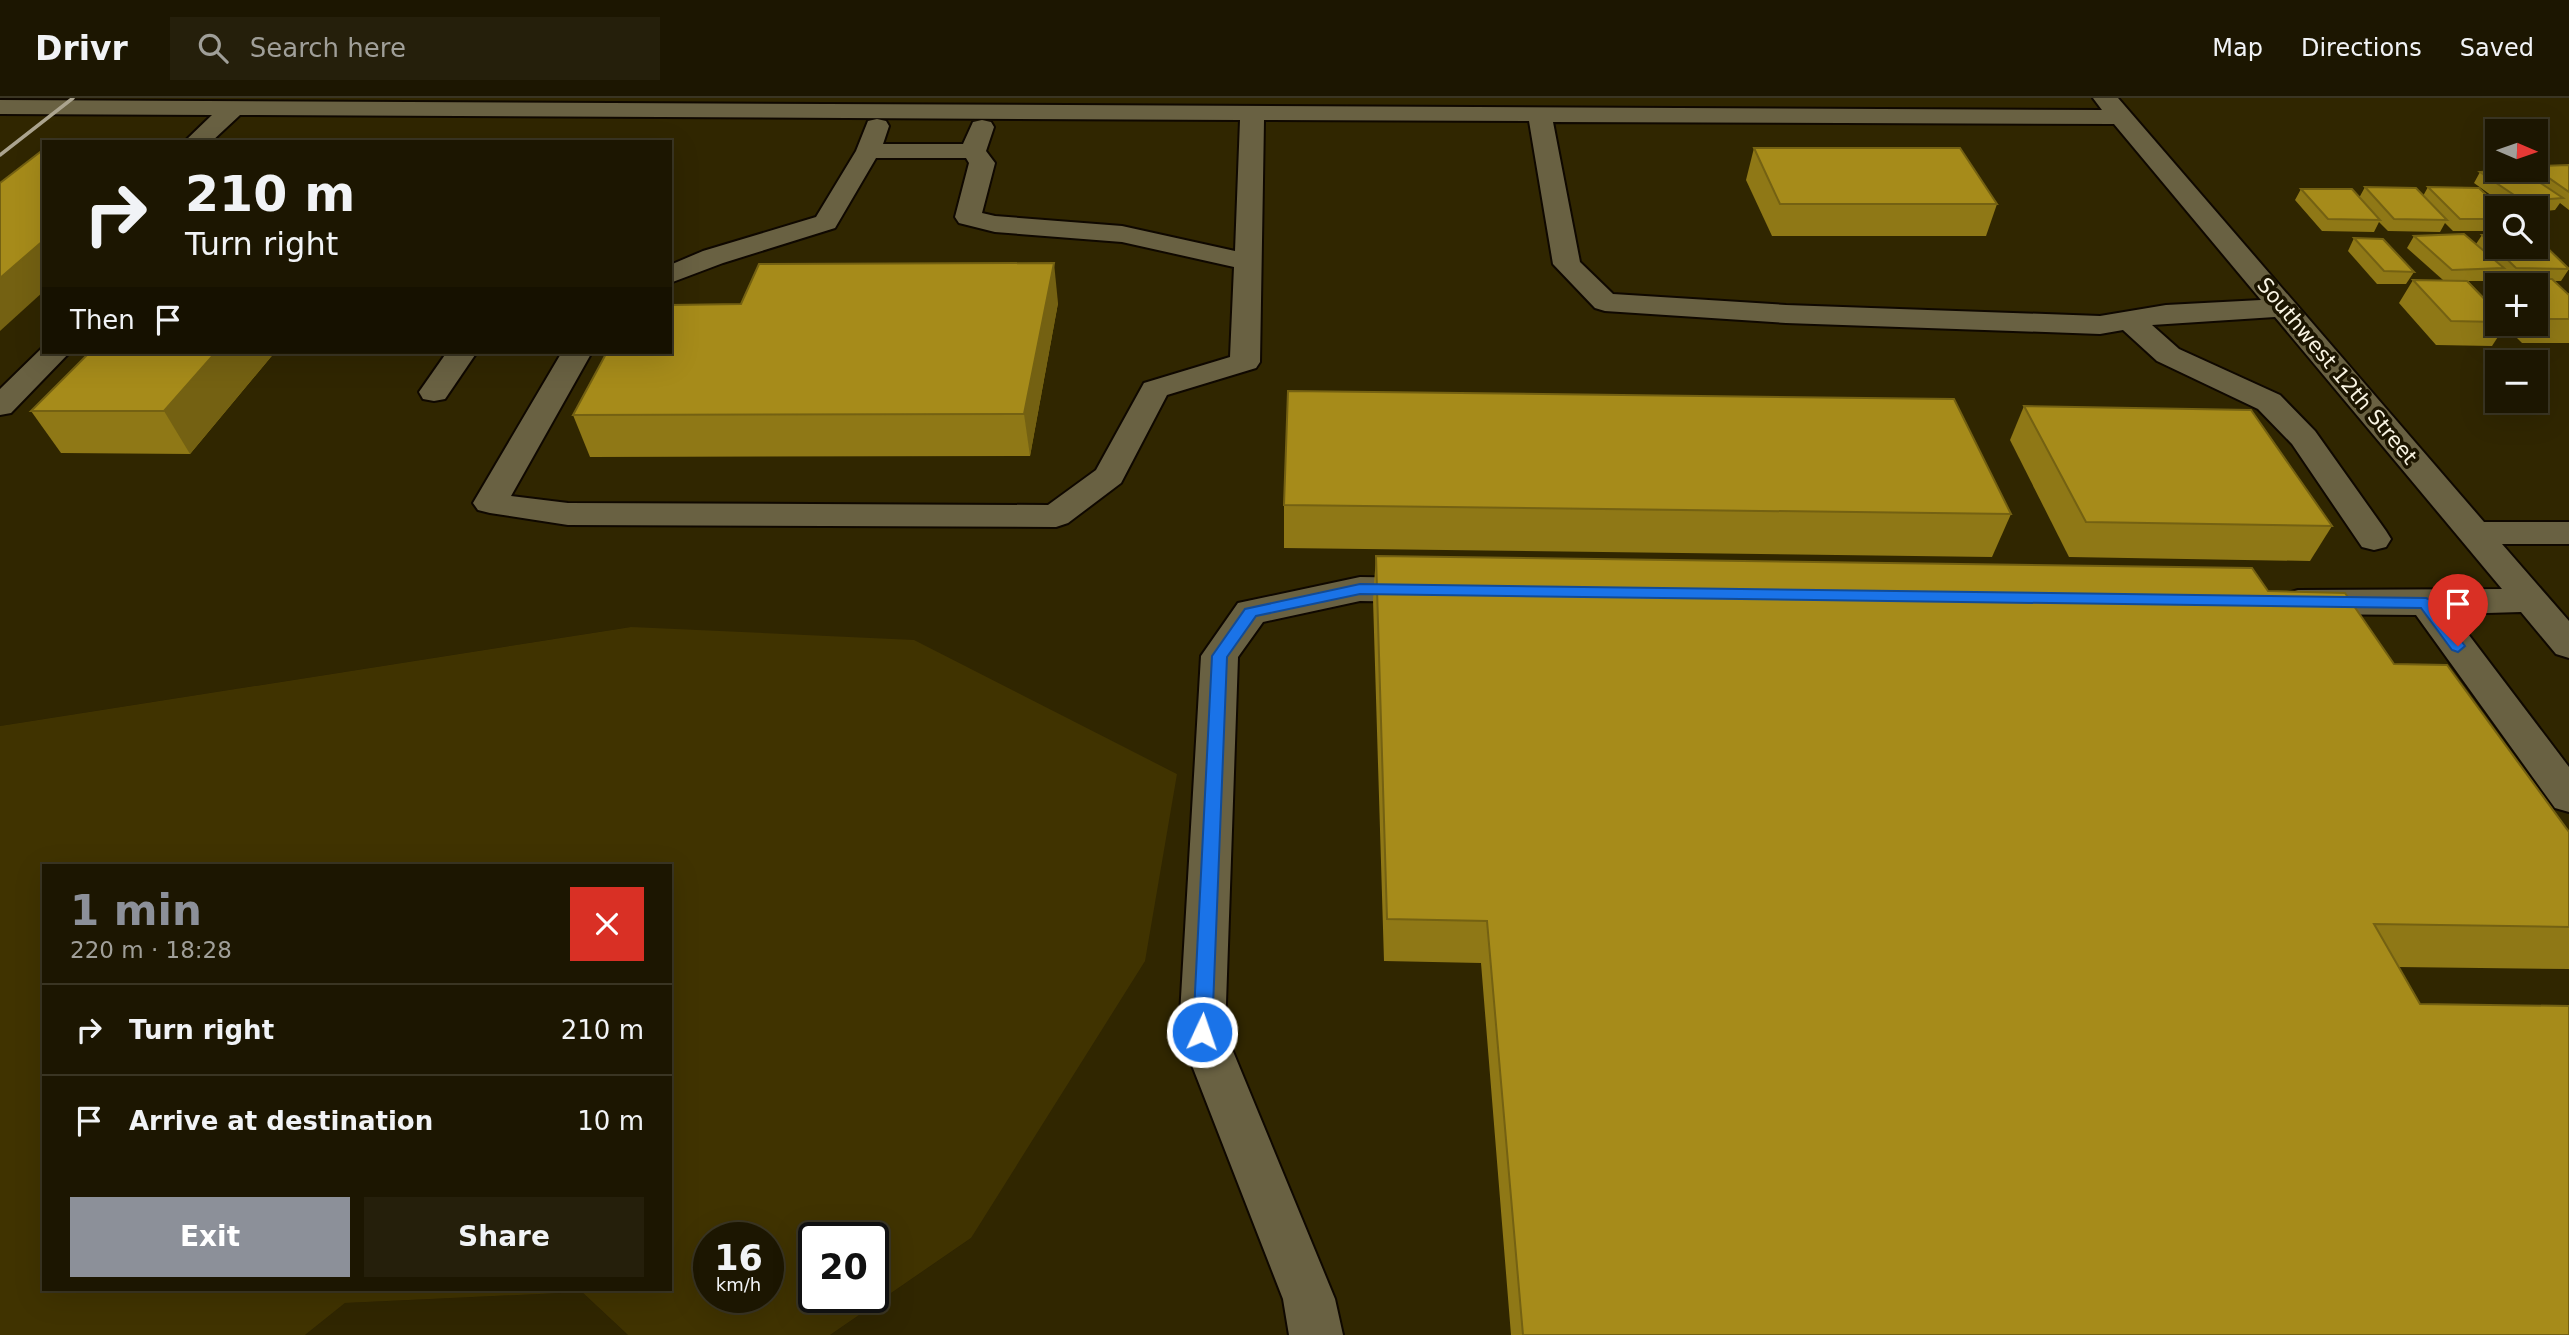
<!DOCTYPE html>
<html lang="en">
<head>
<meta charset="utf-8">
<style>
  :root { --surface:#1c1601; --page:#251f0b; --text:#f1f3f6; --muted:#a09f99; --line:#3a3523; --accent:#8c9099 }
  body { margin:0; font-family:"DejaVu Sans",sans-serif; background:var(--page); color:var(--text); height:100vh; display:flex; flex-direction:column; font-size:26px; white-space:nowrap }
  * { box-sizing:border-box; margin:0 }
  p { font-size:23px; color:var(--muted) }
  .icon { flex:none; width:38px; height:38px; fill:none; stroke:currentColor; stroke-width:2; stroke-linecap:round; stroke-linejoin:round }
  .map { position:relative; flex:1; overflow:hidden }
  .sheet { position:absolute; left:42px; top:766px; width:630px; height:427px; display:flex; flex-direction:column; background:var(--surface); border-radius:0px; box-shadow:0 7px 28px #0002,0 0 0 2px var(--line) }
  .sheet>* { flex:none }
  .banner { position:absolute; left:42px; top:42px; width:630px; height:214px; border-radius:0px; box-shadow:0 7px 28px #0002,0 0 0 2px var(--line); background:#1c1601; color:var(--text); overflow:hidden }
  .needle { width:46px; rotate:92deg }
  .buttons { position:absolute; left:2485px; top:21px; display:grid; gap:14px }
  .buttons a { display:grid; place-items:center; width:63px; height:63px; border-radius:0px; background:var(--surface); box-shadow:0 7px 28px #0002,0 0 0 2px var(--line); font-size:35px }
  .speed { position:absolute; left:693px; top:1124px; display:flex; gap:14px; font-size:35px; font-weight:700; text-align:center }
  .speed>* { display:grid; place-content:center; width:91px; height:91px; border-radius:50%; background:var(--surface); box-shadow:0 7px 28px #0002,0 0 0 2px var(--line); line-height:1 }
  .speed small { font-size:18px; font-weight:400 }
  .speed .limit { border:4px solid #111; border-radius:10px; background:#fff; color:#111 }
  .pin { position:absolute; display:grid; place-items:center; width:60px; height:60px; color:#fff; margin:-72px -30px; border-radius:50% 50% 50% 0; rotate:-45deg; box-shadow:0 0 7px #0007 }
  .pin .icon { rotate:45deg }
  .me { position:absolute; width:77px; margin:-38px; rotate:3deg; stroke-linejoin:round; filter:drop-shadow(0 0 5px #0008) }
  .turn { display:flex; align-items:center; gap:24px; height:147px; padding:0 28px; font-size:32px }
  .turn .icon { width:91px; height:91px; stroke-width:2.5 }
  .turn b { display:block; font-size:49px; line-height:60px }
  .then { display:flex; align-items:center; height:66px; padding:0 28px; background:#0003; gap:14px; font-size:26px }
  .round { display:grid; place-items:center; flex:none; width:74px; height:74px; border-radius:0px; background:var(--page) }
  .head { display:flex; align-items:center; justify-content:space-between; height:119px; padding:0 28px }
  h1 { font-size:42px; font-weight:800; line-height:52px; color:var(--accent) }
  .cta { display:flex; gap:14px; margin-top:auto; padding:14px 28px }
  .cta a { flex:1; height:80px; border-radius:0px; background:var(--accent); color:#fff; font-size:28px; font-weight:800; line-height:80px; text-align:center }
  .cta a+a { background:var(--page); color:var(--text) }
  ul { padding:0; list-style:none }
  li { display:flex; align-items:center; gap:21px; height:91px; padding:0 28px; border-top:2px solid var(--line) }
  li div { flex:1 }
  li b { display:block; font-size:26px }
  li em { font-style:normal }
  header { display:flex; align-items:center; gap:42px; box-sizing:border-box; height:98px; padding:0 35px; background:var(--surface); border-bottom:2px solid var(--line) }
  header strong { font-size:33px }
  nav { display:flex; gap:38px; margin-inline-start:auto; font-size:24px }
  .search { width:490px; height:63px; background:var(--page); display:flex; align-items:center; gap:18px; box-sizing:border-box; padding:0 24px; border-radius:0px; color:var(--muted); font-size:26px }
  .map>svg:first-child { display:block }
  .built { fill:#302600; fill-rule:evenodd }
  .green { fill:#403300; fill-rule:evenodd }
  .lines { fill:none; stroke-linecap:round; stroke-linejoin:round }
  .minor-casing { stroke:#0f0800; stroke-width:4 }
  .minor { fill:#696142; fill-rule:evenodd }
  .rail { stroke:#aba48f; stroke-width:3.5 }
  .wall { fill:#8f7816; fill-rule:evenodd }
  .shaded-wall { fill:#746112 }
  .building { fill:#a68b1a; stroke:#746112; stroke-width:2 }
  .route { fill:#1a73e8; stroke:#114b97; stroke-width:2 }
  .labels { text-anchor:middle; stroke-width:7; stroke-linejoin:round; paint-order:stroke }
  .far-street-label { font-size:21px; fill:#f8f3e2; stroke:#1c1500 }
</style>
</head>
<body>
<header>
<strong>Drivr</strong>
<div class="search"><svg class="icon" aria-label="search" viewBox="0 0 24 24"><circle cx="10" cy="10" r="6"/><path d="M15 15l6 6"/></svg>Search here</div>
<nav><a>Map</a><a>Directions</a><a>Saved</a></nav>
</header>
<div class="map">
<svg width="2569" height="1237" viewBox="0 0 2569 1237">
  <rect width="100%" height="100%" fill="#261e01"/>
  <g class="built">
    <path d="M0,0h2569v1237h-1739l141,-97 206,-464 -115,-57 -431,-90 -631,99zM2497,33h39v39h-39zM44,44h626v210h-626zM2497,110h39v39h-39zM2497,187h39v39h-39zM2497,264h39v39h-39z"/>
    <polygon points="582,1194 628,1237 305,1237 345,1205"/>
  </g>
  <path class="green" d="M631,529l283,13 263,134 -32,187 -174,277 -141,97h-202l-46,-43 -237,11 -40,32h-305v-609zM44,768h626v424h-626zM768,1139v60h-59v-60zM873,1139v60h-59v-60z"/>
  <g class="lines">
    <g class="minor-casing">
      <g id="minor">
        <path d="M2093,0h25l366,424h85v22h-67l67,77v37l-13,-4 -35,-42 -68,2 116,153v45l-14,-4 -139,-193 -118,-1 -13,-4 -5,-8 5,-8 13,-4 204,-1 -227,-272 -123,8 27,24 101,46 35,36 71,100 5,8 -5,8 -12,3 -12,-3 -70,-103 -34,-35 -101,-48 -34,-31 -23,4 -314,-11 -181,-12 -10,-3 -42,-44 -24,-143 -265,-1 -4,242 -4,6 -89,27 -46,88 -53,40 -12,4 -488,-2 -78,-12 -12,-3 -5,-7 89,-151h30l-81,144 57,7 480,2 48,-35 48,-87 86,-26 4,-90 -112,-25 -127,-10 -36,-9 -4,-6 14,-54 -3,-5h-90l-41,70 -112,35 -53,20v-18l33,-14 113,-34 40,-66 12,-30 9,-2 9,2 3,5 -6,18h80l10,-22 9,-2 9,2 3,5 -8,24 9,12 -13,50 13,3 127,10 113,25 5,-131 -1000,-5 -29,27h-27l28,-27 -212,-1v-14l2102,10zM1553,24l561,2 147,176 -95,5 -66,11 -314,-11 -173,-11 -33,-32z"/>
        <polygon points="44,248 44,254 70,254 11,315 0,317 0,291"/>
        <polygon points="447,254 477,254 445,301 434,303 423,301 419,294"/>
        <polygon points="1360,479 1426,480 1439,484 1444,492 1439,500 1426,504 1360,503 1263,524 1238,559 1225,934 1335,1201 1343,1237 1289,1237 1283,1201 1179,934 1201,558 1238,505"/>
      </g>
    </g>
    <use href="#minor" class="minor"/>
    <polyline class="rail" points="0,57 73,0"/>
  </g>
  <g class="wall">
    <polygon points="1754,50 1997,106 1986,138 1772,138 1746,82"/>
    <polygon points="2569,67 2569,112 2560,105 2555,112 2536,114 2536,110 2509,110 2474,85 2480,74 2528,77 2531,72 2536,72 2536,68"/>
    <polygon points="2365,89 2423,98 2428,89 2497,110 2497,133 2453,133 2445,125 2440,134 2388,133 2379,124 2374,134 2322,133 2295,102 2301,91 2359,100"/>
    <path d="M2482,137l87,34 -8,12h-7l14,13 1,-1v50h-47l-17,-17 -13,20 -56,-1 -37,-42 14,-23h30l-36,-32 7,-12 62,8zM2501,175l5,6h-8zM2468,183h27l-11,17zM2497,187h39v39h-39z"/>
    <polygon points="2354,140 2414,174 2406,186 2377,186 2348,153"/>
    <polygon points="1058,205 1030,358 590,359 573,317"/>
    <polygon points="275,254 190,356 61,355 31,313"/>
    <polygon points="2024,308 2332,428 2310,463 2069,459 2010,342"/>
    <polygon points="1284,407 2011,416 1992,459 1284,450"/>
    <polygon points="1376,458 2268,493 2569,829 2569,871 2398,869 2569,1237 1511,1237 1481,865 1384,863 1373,501"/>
  </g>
  <g class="shaded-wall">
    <polygon points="44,142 44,193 0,233 0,180"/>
    <polygon points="1054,165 1058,205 1030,358 1024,316"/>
    <polygon points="216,254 275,254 190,356 164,313"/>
  </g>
  <g class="building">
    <polygon points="1754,50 1960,50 1997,106 1780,106"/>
    <polygon points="44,51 44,142 0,180 0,85"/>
    <polygon points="2569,67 2569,94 2536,71 2536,68"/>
    <polygon points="2506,72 2521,72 2563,100 2523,103 2480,74"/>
    <polygon points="2365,89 2416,90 2447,122 2394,121"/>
    <polygon points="2428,89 2479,90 2500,110 2497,110 2497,121 2460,121"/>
    <polygon points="2301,91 2352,91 2380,122 2328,121"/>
    <polygon points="2464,136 2504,170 2452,172 2414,138"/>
    <polygon points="2482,137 2497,137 2497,149 2536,149 2536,139 2569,171 2516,170"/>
    <polygon points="2354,140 2383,141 2414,174 2384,173"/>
    <polygon points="1054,165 1024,316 573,317 607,254 670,254 670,207 741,206 759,166"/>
    <polygon points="2497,181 2552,181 2569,197 2569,221 2538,221 2536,219 2536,187 2504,187"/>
    <polygon points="2413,182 2467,183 2497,214 2497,224 2451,223"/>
    <polygon points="90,254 216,254 164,313 31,313"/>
    <polygon points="1288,293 1954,301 2011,416 1284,407"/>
    <polygon points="2024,308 2251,312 2332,428 2086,424"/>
    <polygon points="1376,458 2252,470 2268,493 2345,495 2394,566 2447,567 2569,734 2569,829 2374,826 2420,906 2569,908 2569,1237 1523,1237 1487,823 1387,821"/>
  </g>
  <polygon class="route" points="1360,486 2426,500 2431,502 2465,548 2458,554 2452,552 2421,510 1360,496 1256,518 1227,559 1212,934 1209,940 1202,943 1195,940 1193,934 1212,558 1245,511"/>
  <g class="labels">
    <g class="far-street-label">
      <text transform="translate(2337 273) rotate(50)" y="7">Southwest 12th Street</text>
    </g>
  </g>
</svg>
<div class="buttons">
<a><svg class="needle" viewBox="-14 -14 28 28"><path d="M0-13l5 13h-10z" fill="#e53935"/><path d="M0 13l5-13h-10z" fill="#a09f99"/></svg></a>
<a><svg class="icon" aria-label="search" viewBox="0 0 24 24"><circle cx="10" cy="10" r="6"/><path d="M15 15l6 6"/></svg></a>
<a>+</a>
<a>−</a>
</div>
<div class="speed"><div>16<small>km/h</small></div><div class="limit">20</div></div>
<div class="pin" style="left:2458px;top:548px;background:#d93025"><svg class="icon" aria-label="arrive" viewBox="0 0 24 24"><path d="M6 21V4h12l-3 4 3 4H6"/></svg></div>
<svg class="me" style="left:1202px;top:934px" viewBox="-20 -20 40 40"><circle r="17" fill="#1a73e8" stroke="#fff" stroke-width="3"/><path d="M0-11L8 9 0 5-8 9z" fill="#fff"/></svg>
<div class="banner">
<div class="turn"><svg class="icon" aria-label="right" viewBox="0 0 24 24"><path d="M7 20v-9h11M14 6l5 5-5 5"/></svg><div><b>210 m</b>Turn right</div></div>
<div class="then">Then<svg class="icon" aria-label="arrive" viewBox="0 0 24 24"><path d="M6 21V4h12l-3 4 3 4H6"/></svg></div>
</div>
<section class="sheet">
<div class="head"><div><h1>1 min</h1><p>220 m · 18:28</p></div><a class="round" style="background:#d93025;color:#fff"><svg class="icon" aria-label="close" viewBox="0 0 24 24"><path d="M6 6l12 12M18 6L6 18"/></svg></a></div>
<ul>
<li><svg class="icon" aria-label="right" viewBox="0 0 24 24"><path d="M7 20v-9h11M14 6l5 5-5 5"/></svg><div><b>Turn right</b></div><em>210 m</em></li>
<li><svg class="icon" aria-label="arrive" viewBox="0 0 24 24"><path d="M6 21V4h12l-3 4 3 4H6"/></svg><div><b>Arrive at destination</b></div><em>10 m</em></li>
</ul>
<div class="cta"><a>Exit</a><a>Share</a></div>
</section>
</div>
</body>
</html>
